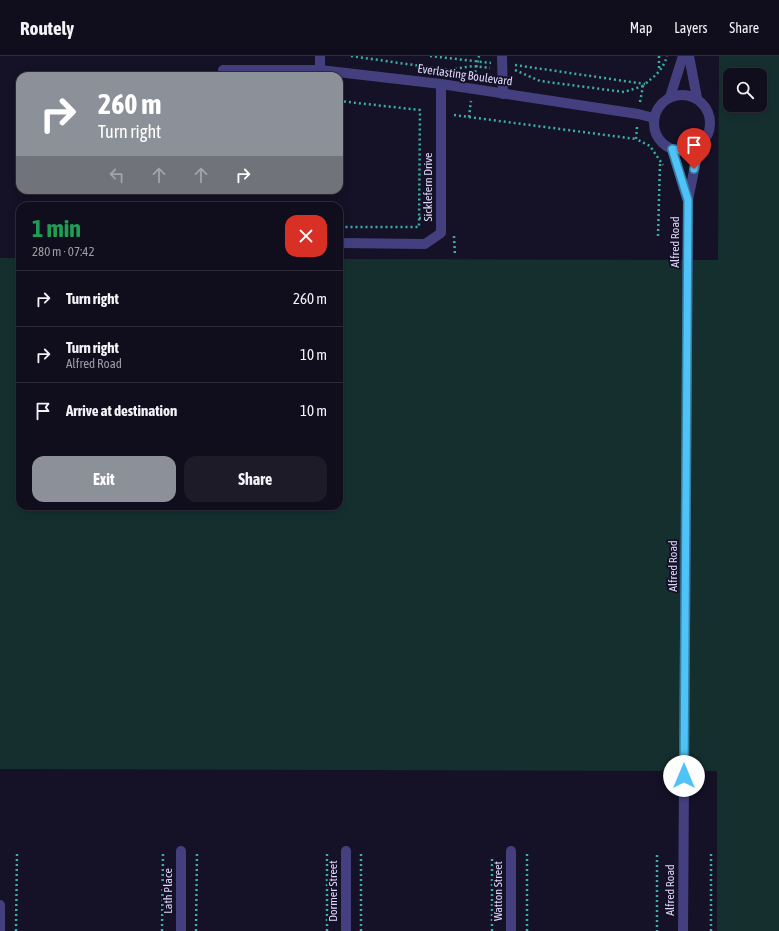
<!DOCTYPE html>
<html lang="en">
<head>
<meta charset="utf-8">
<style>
  :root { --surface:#100d1c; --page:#1e1b29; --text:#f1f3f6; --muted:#9c9ca3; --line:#302d3b; --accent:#8c9099 }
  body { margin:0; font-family:"Asap Condensed",sans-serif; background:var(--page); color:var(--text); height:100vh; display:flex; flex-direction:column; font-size:15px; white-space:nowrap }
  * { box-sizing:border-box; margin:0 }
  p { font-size:13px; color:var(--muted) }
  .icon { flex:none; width:22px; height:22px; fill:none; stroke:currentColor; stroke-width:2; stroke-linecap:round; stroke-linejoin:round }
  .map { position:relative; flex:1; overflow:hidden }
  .details { position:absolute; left:16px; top:146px; width:327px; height:308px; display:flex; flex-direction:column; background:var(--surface); border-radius:12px; box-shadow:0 2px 10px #0003,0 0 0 1px var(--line) }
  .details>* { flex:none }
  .guide { position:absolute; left:16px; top:16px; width:327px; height:122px; border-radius:12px; box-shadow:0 2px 10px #0003,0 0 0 1px var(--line); background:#8c9099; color:#fff; overflow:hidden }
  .fabs { position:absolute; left:723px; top:12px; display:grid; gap:8px }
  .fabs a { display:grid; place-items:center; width:44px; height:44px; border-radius:8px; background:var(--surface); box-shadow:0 2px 10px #0003,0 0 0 1px var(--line); font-size:20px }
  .pin { position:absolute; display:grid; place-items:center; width:34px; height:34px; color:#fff; margin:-41px -17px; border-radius:50% 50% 50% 0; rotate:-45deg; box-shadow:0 0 4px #0007 }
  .pin .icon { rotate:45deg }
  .me { position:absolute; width:44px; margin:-22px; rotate:0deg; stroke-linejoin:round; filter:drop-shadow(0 0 3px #0008) }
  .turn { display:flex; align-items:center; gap:14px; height:84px; padding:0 16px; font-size:18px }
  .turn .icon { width:52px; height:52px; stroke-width:2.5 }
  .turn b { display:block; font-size:28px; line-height:34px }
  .lanes { display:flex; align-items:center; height:38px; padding:0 16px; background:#0003; justify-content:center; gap:20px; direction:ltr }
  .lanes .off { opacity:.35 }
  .round { display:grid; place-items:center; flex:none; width:42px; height:42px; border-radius:12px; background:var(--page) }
  .summary { display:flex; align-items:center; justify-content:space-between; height:68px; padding:0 16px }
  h1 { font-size:24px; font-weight:700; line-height:30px; color:#1e9e55 }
  .primary-button { display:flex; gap:8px; margin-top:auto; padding:8px 16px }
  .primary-button a { flex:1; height:46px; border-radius:12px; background:var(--accent); color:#fff; font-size:16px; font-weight:700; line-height:46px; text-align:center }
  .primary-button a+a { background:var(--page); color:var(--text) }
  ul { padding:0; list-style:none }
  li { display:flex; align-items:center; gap:12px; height:56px; padding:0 16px; border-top:1px solid var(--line) }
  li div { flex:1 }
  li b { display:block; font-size:15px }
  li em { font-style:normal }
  header { display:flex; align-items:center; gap:24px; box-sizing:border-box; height:56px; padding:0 20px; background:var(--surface); border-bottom:1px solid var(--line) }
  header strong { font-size:19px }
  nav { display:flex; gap:22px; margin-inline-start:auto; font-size:14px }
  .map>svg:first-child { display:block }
  .green { fill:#152f2f; fill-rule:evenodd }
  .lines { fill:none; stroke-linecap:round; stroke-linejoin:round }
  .path { stroke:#3aafaa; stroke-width:2.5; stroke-dasharray:2 3; stroke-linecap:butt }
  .minor { stroke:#444080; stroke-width:10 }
  .tertiary { stroke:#444080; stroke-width:10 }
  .route-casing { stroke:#337fa1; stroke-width:10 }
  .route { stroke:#4fc3f7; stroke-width:7 }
  .labels { text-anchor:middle; stroke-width:4; stroke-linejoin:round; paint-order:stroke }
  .street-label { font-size:12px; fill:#ded9fc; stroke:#151126 }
</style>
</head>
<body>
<header>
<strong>Routely</strong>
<nav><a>Map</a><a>Layers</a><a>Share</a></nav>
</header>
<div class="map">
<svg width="779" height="875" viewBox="0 0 779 875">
  <rect width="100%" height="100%" fill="#151126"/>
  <path class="green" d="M719,0h60v875h-62v-160l-717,-2v-511h20v248h319v-247l379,1zM730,19h30v30h-30z"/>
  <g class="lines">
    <g class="path">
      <polyline points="351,0 448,14 473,10 490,12"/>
      <polyline points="430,0 491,7"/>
      <polyline points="659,0 659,15"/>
      <polyline points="515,9 645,28"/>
      <polyline points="515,14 540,25 624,36 643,30"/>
      <polyline points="474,21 479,0"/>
      <polyline points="339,45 420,54 419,171 339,171"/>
      <path d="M640,46l3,-16c12,-11 19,-14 24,-30"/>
      <polyline points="454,59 469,61 471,45"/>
      <polyline points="469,61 636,83"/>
      <polyline points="637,71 636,83 650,90 663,109"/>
      <polyline points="419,162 428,162"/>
      <polyline points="454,180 455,200"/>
      <polyline points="658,180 660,106"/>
      <polyline points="527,798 527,875"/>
      <polyline points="711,798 711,875"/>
      <polyline points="657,799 657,875"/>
      <polyline points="16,875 17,798"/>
      <polyline points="162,875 163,797"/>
      <polyline points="196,875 197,797"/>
      <polyline points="327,875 327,797"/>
      <polyline points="361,875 361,797"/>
      <polyline points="492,875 492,801"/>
    </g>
    <g class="minor">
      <polyline points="502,0 503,38"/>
      <polyline points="320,14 320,0"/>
      <polyline points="339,187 425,188 441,177 441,28"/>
      <polyline points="181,795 181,875"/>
      <polyline points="346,795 346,875"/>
      <polyline points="511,795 511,875"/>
      <polyline points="0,849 0,875"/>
    </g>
    <g class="tertiary">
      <polyline points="689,0 697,42"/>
      <polyline points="223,14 320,14 441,28 638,58 654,62"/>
      <circle cx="682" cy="67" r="28"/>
      <polyline points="670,41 683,0"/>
      <polyline points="672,93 687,143"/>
      <polyline points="683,875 688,144 699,90"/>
    </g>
  </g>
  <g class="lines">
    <g class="route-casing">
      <path id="route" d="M684,720l4,-576 -16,-51c10,2 17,2 27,-3l-5,23"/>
    </g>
    <use href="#route" class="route"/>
  </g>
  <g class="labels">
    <g class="street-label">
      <text transform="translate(465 19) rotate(8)" y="4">Everlasting Boulevard</text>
      <text transform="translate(428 131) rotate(-90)" y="4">Sicklefern Drive</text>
      <text transform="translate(675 186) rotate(-90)" y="4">Alfred Road</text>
      <text transform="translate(673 510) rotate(-90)" y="4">Alfred Road</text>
      <text transform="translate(670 834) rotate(-90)" y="4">Alfred Road</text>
      <text transform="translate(168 835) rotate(-90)" y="4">Lath Place</text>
      <text transform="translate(333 835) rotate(-90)" y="4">Dormer Street</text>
      <text transform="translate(498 835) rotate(-90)" y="4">Watton Street</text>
    </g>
  </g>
</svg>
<div class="fabs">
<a><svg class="icon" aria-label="search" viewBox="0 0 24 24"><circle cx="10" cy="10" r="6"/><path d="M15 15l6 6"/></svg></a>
</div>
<div class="pin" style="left:694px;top:113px;background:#d93025"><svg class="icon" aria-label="arrive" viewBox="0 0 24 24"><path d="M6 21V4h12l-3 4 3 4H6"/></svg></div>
<svg class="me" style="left:684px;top:720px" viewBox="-20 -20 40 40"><circle r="19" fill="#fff"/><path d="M0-13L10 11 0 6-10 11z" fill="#4fc3f7"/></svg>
<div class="guide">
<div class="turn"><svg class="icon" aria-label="right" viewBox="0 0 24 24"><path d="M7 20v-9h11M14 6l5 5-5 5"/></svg><div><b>260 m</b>Turn right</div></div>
<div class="lanes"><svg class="icon off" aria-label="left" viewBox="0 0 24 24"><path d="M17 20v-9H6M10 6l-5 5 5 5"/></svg><svg class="icon off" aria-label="ahead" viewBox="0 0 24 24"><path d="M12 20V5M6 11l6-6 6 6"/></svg><svg class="icon off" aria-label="ahead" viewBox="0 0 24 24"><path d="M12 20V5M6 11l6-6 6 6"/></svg><svg class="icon" aria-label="right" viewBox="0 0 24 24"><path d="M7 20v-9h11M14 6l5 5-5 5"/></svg></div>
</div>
<section class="details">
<div class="summary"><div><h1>1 min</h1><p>280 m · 07:42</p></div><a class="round" style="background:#d93025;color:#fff"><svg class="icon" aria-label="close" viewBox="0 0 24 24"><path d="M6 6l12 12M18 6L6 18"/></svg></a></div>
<ul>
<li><svg class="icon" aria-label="right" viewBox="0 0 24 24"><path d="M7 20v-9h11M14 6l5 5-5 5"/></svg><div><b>Turn right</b></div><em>260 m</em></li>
<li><svg class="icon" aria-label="right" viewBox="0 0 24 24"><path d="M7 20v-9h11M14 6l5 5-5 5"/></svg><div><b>Turn right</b><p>Alfred Road</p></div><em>10 m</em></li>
<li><svg class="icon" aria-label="arrive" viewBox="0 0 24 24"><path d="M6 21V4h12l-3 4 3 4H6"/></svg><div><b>Arrive at destination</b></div><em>10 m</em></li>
</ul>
<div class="primary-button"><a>Exit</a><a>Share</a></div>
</section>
</div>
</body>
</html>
